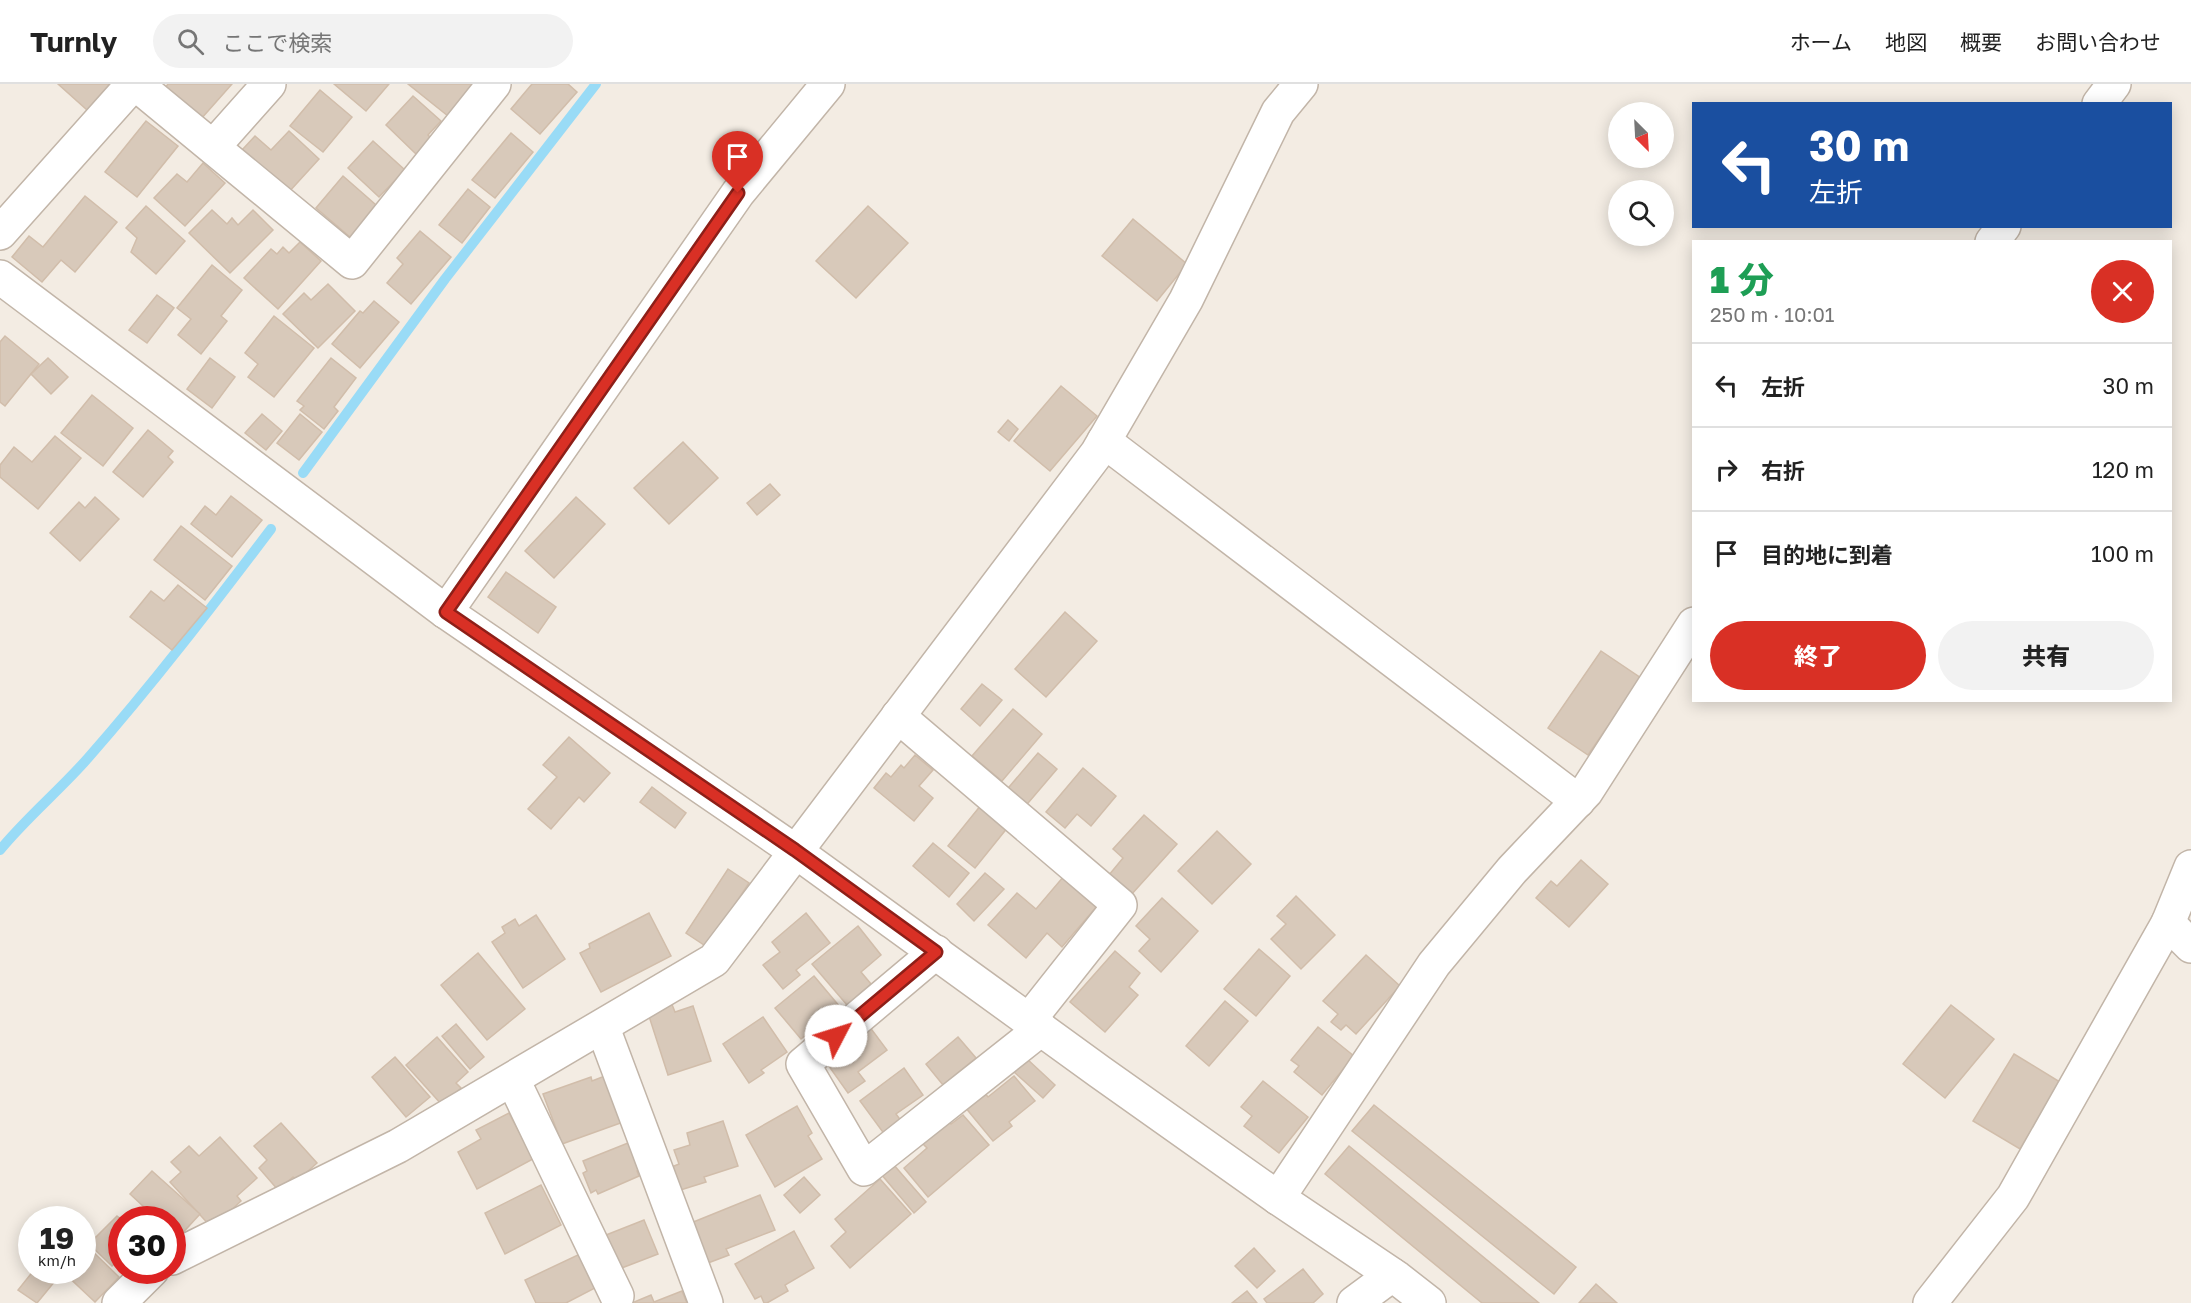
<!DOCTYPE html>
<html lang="ja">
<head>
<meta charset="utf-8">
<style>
  :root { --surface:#fff; --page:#f2f2f2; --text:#222; --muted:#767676; --line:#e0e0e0; --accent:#d93025 }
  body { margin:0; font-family:"Golos Text","Noto Sans JP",sans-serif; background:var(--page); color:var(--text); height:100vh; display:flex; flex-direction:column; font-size:22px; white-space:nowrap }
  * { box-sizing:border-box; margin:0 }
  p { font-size:20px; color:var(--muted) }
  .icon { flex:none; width:33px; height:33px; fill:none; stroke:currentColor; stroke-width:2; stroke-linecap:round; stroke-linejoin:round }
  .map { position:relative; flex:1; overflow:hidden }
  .panel { position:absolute; left:1692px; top:156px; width:480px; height:462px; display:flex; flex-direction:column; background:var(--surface); border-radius:0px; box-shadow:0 3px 15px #0003 }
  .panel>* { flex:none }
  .guide { position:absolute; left:1692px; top:18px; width:480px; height:126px; border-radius:0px; box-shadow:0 3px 15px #0003; background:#1a4fa0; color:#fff; overflow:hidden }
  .needle { width:39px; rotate:156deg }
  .controls { position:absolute; left:1608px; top:18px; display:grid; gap:12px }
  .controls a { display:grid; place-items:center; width:66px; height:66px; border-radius:50%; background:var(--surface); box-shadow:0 3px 15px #0003; font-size:30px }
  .speed { position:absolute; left:18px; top:1122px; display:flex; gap:12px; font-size:30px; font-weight:700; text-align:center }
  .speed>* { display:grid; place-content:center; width:78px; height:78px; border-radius:50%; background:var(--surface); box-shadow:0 3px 15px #0003; line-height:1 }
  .speed small { font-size:15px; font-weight:400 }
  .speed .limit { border:9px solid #d22; background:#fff; color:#111 }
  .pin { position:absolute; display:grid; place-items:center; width:51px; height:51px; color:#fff; margin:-62px -26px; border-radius:50% 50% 50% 0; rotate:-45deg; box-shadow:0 0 6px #0007 }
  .pin .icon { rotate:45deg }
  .me { position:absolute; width:66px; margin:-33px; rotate:50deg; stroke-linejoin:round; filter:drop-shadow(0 0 4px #0008) }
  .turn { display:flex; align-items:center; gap:21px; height:126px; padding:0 18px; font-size:27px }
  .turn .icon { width:78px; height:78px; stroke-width:2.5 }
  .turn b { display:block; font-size:42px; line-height:51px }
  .round { display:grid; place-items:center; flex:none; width:63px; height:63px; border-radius:32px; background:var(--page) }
  .overview { display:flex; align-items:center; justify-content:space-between; height:102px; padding:0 18px }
  h1 { font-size:36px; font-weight:800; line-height:45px; color:#1e9e55 }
  .primary-button { display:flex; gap:12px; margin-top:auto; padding:12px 18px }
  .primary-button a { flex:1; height:69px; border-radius:36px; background:var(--accent); color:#fff; font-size:24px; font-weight:800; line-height:69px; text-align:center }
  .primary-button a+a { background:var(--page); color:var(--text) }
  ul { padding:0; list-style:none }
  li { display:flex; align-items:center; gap:18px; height:84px; padding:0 18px; border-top:2px solid var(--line) }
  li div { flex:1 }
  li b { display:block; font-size:22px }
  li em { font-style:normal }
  header { display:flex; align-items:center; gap:36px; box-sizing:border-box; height:84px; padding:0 30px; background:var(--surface); border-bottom:2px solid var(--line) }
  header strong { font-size:28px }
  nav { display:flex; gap:33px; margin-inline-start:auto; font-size:21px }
  .search { width:420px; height:54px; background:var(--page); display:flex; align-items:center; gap:15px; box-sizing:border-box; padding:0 21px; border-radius:33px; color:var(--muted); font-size:22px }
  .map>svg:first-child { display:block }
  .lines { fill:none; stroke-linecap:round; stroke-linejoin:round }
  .stream { stroke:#99dbf6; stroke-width:10 }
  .building { fill:#d8c9ba; stroke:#d1bdaa; stroke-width:1.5 }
  .minor-casing { stroke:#c2b5a8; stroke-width:36 }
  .minor { stroke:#fff; stroke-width:33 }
  .route-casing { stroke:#8d1f18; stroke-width:15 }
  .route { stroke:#d93025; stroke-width:10 }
</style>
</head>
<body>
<header>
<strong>Turnly</strong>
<div class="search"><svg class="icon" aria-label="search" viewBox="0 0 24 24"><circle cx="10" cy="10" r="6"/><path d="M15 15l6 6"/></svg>ここで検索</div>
<nav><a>ホーム</a><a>地図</a><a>概要</a><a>お問い合わせ</a></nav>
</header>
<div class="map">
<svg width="2191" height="1219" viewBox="0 0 2191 1219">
  <rect width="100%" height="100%" fill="#f3ece3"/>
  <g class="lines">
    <g class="stream">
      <polyline points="303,389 445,195 596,0"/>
      <path d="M0,766c27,-33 60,-60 88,-92 65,-74 124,-151 183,-229"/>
    </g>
  </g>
  <g class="building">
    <polygon points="58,0 110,0 87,26"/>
    <polygon points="168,0 232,0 201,35 165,4"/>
    <polygon points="334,0 389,0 366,27"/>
    <polygon points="408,0 473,0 448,32"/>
    <polygon points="532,0 568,0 577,8 540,50 511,25"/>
    <polygon points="320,6 352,33 323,68 290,42"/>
    <polygon points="413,12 441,37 428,51 432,55 417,71 386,41"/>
    <polygon points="146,37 178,62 137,113 105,88"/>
    <polygon points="289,47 319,75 288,109 242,66 255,52 271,66"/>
    <polygon points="511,49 533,68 495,114 472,96"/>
    <polygon points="373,57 405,86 379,113 348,84"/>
    <polygon points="203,79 225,99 185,142 154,114 177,90 187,98"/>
    <polygon points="343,92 383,127 364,150 357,145 350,153 316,124"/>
    <polygon points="468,105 490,123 462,159 439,141"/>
    <polygon points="85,112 117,138 75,188 61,176 42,198 12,173 29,152 43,163"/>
    <polygon points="146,122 185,157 156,190 131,168 137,154 126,144"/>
    <polygon points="868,122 908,159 856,214 816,177"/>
    <polygon points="212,126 227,140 232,134 238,141 253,126 273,146 230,189 189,149"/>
    <polygon points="1133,135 1187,180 1157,217 1102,172"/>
    <polygon points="420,147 451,173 411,220 387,199 403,180 397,174"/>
    <polygon points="300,158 321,177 278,225 244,194 271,165 277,170 283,163 289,169"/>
    <polygon points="212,181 242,206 221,232 227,237 201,270 178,251 191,235 177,224"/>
    <polygon points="328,200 355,227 318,264 283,230 304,209 311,216"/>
    <polygon points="157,211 174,224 147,259 129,246"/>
    <polygon points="374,217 399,238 360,284 332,260 360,227 363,229"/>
    <polygon points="274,232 314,264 274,313 248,293 258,280 245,269"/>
    <polygon points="5,252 39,280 5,322 0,318 0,258"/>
    <polygon points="48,274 68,293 51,310 31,290"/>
    <polygon points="210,274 235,293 212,324 187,305"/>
    <polygon points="331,274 356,294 334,323 338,327 324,345 300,326 304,322 297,317"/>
    <polygon points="1061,302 1097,332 1050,387 1014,357"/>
    <polygon points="92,311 133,344 103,382 61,349"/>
    <polygon points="262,330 282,347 266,366 245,349"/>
    <polygon points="300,330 322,348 299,376 277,359"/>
    <polygon points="1008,336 1018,345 1009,357 998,348"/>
    <polygon points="148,346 173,367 168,373 173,378 143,413 113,388"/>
    <polygon points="55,352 81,374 38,425 0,393 0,381 14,363 32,378"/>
    <polygon points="683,358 718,394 669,440 634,404"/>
    <polygon points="770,400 780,411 757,431 747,419"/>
    <polygon points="231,412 262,436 232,473 191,440 205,422 216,431"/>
    <polygon points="95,413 119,435 80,477 50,449 79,418 85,424"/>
    <polygon points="576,413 605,440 554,494 525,467"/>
    <polygon points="181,442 232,482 205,516 154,476"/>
    <polygon points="506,488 556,523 538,549 488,513"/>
    <polygon points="178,501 207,524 172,566 130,533 151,507 164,517"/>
    <polygon points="1065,528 1097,557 1046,613 1015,585"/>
    <polygon points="1601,567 1641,594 1588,671 1548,644"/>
    <polygon points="982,600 1002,616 980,642 961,625"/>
    <polygon points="1013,625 1042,650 1002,697 972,672"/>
    <polygon points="569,653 610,689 584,718 579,713 551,745 528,725 557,693 543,681"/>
    <polygon points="1038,669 1057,685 1023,725 1004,709"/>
    <polygon points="915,671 933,686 919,702 933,714 914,737 874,704 886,689 891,693 901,681 904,684"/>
    <polygon points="1083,684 1116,712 1091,742 1077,730 1065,744 1046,728"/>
    <polygon points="652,703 686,729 675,744 640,718"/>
    <polygon points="981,721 1008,743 975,784 948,762"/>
    <polygon points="1144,731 1177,760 1131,811 1109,791 1123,774 1113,765"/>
    <polygon points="1217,747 1251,780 1212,820 1178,787"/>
    <polygon points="933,759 969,789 949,813 913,782"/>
    <polygon points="1581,776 1608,800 1569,843 1536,814 1551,797 1557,802"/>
    <polygon points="728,785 749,799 707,863 686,849"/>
    <polygon points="985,789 1004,805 974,837 957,820"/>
    <polygon points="1064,792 1098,821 1062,863 1047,849 1026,874 988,841 1017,809 1036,825"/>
    <polygon points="1296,812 1335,851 1301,885 1271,855 1286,840 1277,832"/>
    <polygon points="1162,814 1198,847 1161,888 1139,867 1150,855 1136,842"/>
    <polygon points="649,829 671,872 601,908 580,869 590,864 589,860"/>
    <polygon points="806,829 830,859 796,886 800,891 783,905 763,881 780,868 772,858"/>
    <polygon points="536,831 565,875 523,904 492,858 505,849 502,843 515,835 519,842"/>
    <polygon points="858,842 881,871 861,888 871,900 847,921 812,880"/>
    <polygon points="1259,865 1290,892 1256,932 1224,905"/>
    <polygon points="1115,867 1140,889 1129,903 1138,911 1105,948 1070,918"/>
    <polygon points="478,869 525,925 487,956 441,901"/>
    <polygon points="1366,871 1400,902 1356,950 1346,941 1341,946 1331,938 1338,930 1323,917"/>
    <polygon points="814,892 840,923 801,955 775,924"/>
    <polygon points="1225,917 1248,937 1209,982 1186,962"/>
    <polygon points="671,918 675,928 693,922 711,977 668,991 647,926"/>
    <polygon points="1951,921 1994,955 1945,1014 1903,980"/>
    <polygon points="763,933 787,968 761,986 764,989 749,999 723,960"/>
    <polygon points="866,938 887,966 858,988 865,997 848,1009 826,978"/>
    <polygon points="456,940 484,973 470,985 442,952"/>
    <polygon points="1318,943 1354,972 1322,1011 1294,988 1299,982 1291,976"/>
    <polygon points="437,953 468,988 456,999 461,1004 442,1021 406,981"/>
    <polygon points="958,953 976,974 943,1001 926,980"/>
    <polygon points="2014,970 2060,998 2020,1065 1973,1037"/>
    <polygon points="395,973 430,1013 406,1033 372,993"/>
    <polygon points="1026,974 1055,1001 1043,1014 1014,988"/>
    <polygon points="904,984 923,1011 896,1030 902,1038 885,1051 860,1017"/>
    <polygon points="610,990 626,1037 562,1060 543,1010 591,993 592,997"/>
    <polygon points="1014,992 1035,1017 1009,1038 1012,1042 993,1057 965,1023 984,1008 988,1013"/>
    <polygon points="1263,997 1308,1033 1279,1069 1244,1042 1252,1032 1241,1023"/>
    <polygon points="1374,1021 1576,1183 1554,1210 1352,1047"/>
    <polygon points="797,1022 812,1049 808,1052 822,1075 775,1103 746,1051"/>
    <polygon points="509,1029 533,1075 477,1105 458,1068 481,1055 476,1046"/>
    <polygon points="963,1031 989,1061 928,1113 904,1084 927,1064 920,1057 946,1035 951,1040"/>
    <polygon points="723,1037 738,1082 704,1093 706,1098 674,1108 667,1085 679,1080 674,1066 690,1061 687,1049"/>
    <polygon points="281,1039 317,1079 297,1097 293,1093 278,1106 259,1084 267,1076 254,1062"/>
    <polygon points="220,1053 257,1094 237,1112 241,1117 212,1144 170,1098 181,1088 171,1078 189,1062 199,1072"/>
    <polygon points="633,1057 644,1084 637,1087 639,1092 598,1110 596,1106 591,1109 583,1089 587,1087 583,1077"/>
    <polygon points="1349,1062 1539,1219 1482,1219 1325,1090"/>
    <polygon points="893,1080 926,1118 914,1129 881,1090"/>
    <polygon points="152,1087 200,1130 178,1154 172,1149 172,1136 158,1136 130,1110"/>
    <polygon points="804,1093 820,1111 800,1129 784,1111"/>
    <polygon points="880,1095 911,1130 850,1184 831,1162 846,1148 835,1135"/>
    <polygon points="541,1101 561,1141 505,1170 485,1129"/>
    <polygon points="760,1111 775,1146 726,1165 729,1171 708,1179 691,1139"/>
    <polygon points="117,1132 122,1136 122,1173 112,1182 89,1160"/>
    <polygon points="644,1136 658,1170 614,1187 601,1153"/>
    <polygon points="794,1147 814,1184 785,1201 788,1207 767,1219 764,1219 761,1212 755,1215 735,1180"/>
    <polygon points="89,1164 119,1193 95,1218 61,1186 82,1186 82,1171"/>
    <polygon points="1254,1164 1275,1187 1257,1204 1235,1182"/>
    <polygon points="580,1170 595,1204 566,1219 536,1219 525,1196"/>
    <polygon points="1303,1185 1323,1210 1313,1219 1267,1219 1264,1215"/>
    <polygon points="34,1186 55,1186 60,1191 37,1219 18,1206"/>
    <polygon points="1596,1200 1617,1219 1579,1219"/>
    <polygon points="682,1207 687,1219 632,1219 651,1211 654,1218"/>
    <polygon points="1247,1207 1257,1219 1232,1219"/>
  </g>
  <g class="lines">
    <g class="minor-casing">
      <g id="minor">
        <polyline points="136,0 352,178 494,0"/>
        <polyline points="2099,20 2114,0"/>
        <polyline points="213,63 269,0"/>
        <polyline points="0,149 133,0"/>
        <polyline points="1992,158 2004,142"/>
        <polyline points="0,193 446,528 795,767 1100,988 1278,1114 1397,1194 1429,1219"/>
        <polyline points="1104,357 1578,717"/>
        <polyline points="446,528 738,109 828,0"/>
        <polyline points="898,632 1120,821 1029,936"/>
        <polyline points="2168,839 2191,862"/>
        <polyline points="936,868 803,980 864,1085 1041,945"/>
        <polyline points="603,944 706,1219"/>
        <polyline points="513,996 617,1212"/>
        <polyline points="1278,1114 1434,880 1512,786 1586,708 1694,540"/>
        <polyline points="172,1174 398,1062 714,876 1097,369 1186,216 1278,28 1301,0"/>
        <polyline points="119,1219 152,1186"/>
        <polyline points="1354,1219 1392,1191"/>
        <polyline points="1930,1219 2013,1113 2168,839 2191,783"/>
      </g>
    </g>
    <use href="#minor" class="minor"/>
  </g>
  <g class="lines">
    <g class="route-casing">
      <polyline id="route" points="738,109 446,528 795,766 936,868 836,952"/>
    </g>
    <use href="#route" class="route"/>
  </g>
</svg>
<div class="controls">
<a><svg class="needle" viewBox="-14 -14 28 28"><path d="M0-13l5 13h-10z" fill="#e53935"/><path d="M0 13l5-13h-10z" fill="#767676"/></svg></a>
<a><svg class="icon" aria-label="search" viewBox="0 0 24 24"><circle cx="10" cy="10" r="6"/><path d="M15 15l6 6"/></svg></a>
</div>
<div class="speed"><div>19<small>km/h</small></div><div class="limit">30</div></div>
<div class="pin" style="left:738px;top:109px;background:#d93025"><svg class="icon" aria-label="arrive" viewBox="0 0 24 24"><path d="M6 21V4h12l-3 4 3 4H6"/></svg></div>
<svg class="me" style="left:836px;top:952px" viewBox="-20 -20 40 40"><circle r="19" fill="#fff"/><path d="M0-13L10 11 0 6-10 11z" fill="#d93025"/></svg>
<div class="guide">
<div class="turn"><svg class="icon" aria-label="left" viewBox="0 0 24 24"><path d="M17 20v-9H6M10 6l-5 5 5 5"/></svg><div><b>30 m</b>左折</div></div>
</div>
<section class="panel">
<div class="overview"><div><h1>1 分</h1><p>250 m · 10:01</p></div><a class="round" style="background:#d93025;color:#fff"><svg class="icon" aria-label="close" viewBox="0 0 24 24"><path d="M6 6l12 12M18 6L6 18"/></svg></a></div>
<ul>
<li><svg class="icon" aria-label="left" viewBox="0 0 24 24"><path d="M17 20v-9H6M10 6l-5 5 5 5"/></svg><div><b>左折</b></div><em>30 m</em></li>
<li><svg class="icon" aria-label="right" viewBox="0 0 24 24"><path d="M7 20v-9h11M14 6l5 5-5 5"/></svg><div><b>右折</b></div><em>120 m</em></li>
<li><svg class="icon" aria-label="arrive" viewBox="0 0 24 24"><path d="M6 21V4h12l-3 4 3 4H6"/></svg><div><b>目的地に到着</b></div><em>100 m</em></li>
</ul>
<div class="primary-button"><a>終了</a><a>共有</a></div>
</section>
</div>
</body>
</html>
